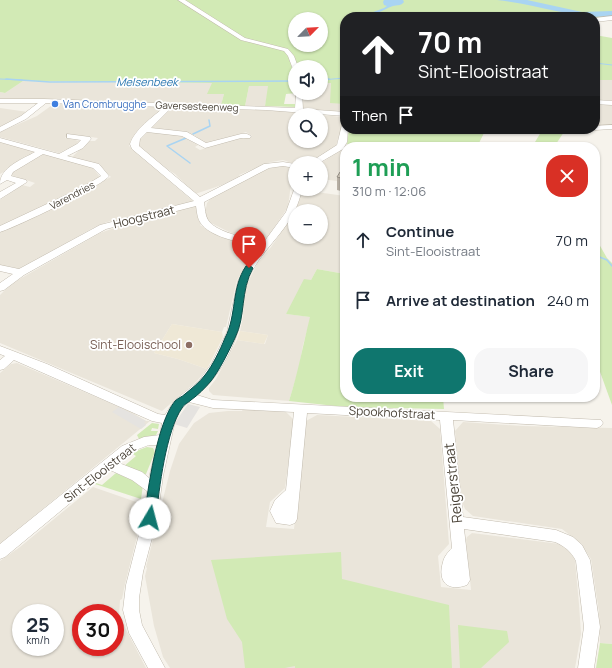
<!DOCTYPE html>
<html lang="en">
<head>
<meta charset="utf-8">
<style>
  :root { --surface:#fff; --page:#f6f6f7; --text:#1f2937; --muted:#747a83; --accent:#0f766e }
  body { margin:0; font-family:Manrope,sans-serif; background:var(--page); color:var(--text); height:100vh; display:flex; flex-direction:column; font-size:15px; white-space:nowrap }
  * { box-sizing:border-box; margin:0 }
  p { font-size:13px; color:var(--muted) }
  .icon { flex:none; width:22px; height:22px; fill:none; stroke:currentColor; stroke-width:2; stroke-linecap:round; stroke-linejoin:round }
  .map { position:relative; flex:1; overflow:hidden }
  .details { position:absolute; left:340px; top:142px; width:260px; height:260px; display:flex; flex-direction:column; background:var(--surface); border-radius:16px; box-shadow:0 1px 3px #0004 }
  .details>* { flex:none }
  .top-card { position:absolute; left:340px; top:12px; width:260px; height:122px; border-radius:16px; box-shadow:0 1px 3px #0004; background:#202124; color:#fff; overflow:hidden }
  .needle { width:26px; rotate:66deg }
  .fabs { position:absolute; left:288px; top:12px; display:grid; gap:8px }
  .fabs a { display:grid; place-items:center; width:40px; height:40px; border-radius:50%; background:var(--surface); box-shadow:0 1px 3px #0004; font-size:20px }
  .speed { position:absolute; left:12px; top:604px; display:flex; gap:8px; font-size:20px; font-weight:700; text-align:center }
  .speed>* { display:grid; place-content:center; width:52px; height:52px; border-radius:50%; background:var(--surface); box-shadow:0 1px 3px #0004; line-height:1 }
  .speed small { font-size:10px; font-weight:400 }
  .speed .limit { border:6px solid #d22; background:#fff; color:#111 }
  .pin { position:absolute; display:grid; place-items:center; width:34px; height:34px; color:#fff; margin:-41px -17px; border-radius:50% 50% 50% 0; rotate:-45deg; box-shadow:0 0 4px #0007 }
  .pin .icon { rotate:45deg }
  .me { position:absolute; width:44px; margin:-22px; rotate:8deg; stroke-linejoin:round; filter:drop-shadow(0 0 3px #0008) }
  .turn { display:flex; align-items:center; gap:14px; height:84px; padding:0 12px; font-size:18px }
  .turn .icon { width:52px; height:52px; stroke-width:2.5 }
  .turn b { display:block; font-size:28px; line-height:34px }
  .then { display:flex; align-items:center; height:38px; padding:0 12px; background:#0003; gap:8px; font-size:15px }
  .round { display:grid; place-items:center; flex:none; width:42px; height:42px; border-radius:16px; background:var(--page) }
  .head { display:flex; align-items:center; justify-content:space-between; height:68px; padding:0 12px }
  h1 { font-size:24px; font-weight:700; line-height:30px; color:#1e9e55 }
  .cta { display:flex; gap:8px; margin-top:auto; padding:8px 12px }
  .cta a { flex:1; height:46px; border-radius:16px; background:var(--accent); color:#fff; font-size:16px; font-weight:700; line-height:46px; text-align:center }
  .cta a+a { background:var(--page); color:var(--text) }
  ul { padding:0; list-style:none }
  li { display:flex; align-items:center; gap:12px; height:60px; padding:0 12px }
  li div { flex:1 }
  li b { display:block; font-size:15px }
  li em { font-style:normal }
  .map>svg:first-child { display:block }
  .residential { fill:#eae5da; fill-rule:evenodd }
  .education { fill:#efe8d6 }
  .green { fill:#d2eab5; fill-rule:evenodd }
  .parking { fill:#e5e3e0 }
  .water { fill:#a9d4f2 }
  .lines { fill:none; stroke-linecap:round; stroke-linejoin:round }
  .stream-far1 { stroke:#a9d4f2; stroke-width:1 }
  .stream { stroke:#a9d4f2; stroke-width:1.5 }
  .minor-casing { stroke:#c2bbae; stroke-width:1 }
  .minor { fill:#fff; fill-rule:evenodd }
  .wall { fill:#bab2a6 }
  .building { fill:#d8cfc1; stroke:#979187 }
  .route { fill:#0f766e; stroke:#0a4d48 }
  .shop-dot { fill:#3f7fe0; stroke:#fff; stroke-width:1.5 }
  .education-dot { fill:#8d6e63; stroke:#fff; stroke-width:1.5 }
  .labels { text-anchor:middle; stroke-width:3.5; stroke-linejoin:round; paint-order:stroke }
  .far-shop-label { font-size:10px; fill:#366cbe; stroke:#fff; text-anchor:start }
  .far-street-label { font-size:10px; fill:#4b4439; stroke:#fff }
  .far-water-label { font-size:11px; font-style:italic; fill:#2e7ab2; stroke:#fff }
  .street-label { font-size:12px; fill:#4b4439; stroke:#fff }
  .education-label { font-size:12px; fill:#785e54; stroke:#fff; text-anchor:end }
  .near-street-label { font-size:14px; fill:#4b4439; stroke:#fff }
</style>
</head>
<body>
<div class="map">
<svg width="612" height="668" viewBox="0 0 612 668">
  <rect width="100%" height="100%" fill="#f6f3ec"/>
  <g class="residential">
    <rect x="595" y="80" width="17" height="20"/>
    <polygon points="23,81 212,83 224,94 221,105 128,102 0,100 0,92 5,93"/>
    <polygon points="321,83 331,83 345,104 345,112 302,108 302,93 321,93"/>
    <polygon points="249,86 269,86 265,106 245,106"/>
    <polygon points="33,103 36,103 38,104 22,117 0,127 0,108 28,112 36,104"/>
    <polygon points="55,103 156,107 160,108 161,110 134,137 129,146 194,202 107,222 91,229 19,270 13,267 0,266 0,232 88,191 93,186 111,177 99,165 72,157 89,141 95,141 98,138 68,134 65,138 80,141 75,145 59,153 0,137 0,132 37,116"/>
    <rect x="595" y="104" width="17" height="21"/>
    <path d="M177,107l103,4 63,6 -7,31 -30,15 -11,1 -12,-4 -12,2 -32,13 1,1 -18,9 -27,9 -20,-20 -30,-19 -9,-13 8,-9 5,-1 30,2 19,11 -3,2 5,3 41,-13 2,2 9,-3 -6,-4 -36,12 -6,-1 -10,-8 -13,-4 -28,-3 -3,-2 22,-18zM295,115h26v26h-26z"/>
    <polygon points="385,129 552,129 552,130 437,133 412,133"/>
    <polygon points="0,142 35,151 36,153 0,174"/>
    <polygon points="347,144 356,147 345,147 345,182 321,179 321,163 343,149"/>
    <polygon points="45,154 93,168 100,177 82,189 0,226 0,200 22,185 30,187 35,183 11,175 14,171 41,155"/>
    <polygon points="283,166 295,169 292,176 288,207 266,240 231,233 211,223 207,219 205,213 207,203 211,198 267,169"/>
    <polygon points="302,190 345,196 345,225 344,229 345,229 345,274 317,269 311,280 286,314 311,317 303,345 299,368 289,401 213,395 209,391 209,388 216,379 237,340 265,344 268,335 240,331 243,317 244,290 257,264 271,247 295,212 295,237 321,237 321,211 295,211"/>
    <polygon points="195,206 198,207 198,218 201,224 200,225 215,233 232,240 231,241 257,248 237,280 226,327 224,327 222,332 172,324 154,353 178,359 207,369 197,381 162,411 0,343 0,295 11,284 100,233 131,222"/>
    <polygon points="17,363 131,412 146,421 150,421 0,544 0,373 11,364"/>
    <polygon points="243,409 286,412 294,420 285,488 270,502 266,527 294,529 306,421 317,415 431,421 440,429 449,544 438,556 441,587 471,590 466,540 467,537 472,533 560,544 566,547 573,555 575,561 579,604 581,634 575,668 170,668 163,657 154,626 145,576 147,568 146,567 170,471 179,444 194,423 209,413 228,411 242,411"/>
    <polygon points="463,422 523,426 612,428 612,644 600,643 599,612 591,559 580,543 562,529 473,516 465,509 462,502 455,431"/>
    <path d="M93,487l52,18 -20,79 -3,15 -2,1 -1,16 27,52h-146v-107l20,-14zM21,613h34v34h-34zM81,613h34v34h-34z"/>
  </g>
  <g class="education">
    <polygon points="172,324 222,332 223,337 207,369 178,359 154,353"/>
    <polygon points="240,331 268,335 264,344 237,340"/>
  </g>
  <g class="green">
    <polygon points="0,0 179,0 244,41 280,48 286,52 289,57 295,79 295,93 297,93 286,94 284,104 296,104 296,107 265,106 268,86 249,86 245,106 221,105 224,94 207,94 212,83 23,81 5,93 0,92"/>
    <path d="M184,0h428v18l-17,1v-2h-250v87l-15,-1 1,-20h-10v-16h-24l-6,-15 -2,-2 -43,-11zM295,19h26v26h-26z"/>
    <polygon points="595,35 612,38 612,80 595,80"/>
    <polygon points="349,129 377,129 412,133 484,133 477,147 356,147 347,144"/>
    <polygon points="541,132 564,132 554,147 532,147"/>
    <polygon points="595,237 607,258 612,263 612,405 595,358"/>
    <path d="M317,269l28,5v123h98l1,12 -99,-2 -56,-6c9,-28 14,-56 21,-84l-24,-3 18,-35 7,1z"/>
    <polygon points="152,423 159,424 158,429 152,428 151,431 158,431 156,435 139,439 137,435"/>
    <polygon points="147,447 153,448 155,452 146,474 141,474 123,467 136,456 131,453"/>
    <polygon points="116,473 143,485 141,499 95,484 96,483 102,485"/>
    <polygon points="341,552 342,579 449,605 452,668 295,668 295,666 285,668 245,668 242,642 227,619 211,560"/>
    <polygon points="458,625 507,631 509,642 481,668 460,668"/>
    <polygon points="600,643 612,644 612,668 596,668"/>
  </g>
  <g class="parking">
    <polygon points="188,404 200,407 187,428 174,424"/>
    <polygon points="119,407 146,421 144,422 146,425 141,429 112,412"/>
  </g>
  <g class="water">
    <path d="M384,0h19l1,2c-3,4 -7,3 -11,4 -11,4 -20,11 -33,11l24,-9 3,-2 -3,-1 -1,-3z"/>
    <path d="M497,0h30l55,12 30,-1v6c-40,1 -76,-13 -115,-17z"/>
  </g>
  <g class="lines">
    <g class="stream-far1">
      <polyline points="595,63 612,65"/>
      <polyline points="0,79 22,80"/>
      <polyline points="321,80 345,78"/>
    </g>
    <g class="stream">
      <polyline points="6,79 50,82 295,81"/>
      <polyline points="321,80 329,79"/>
      <polyline points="193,134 210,126 209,120"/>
      <polyline points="186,138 167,146 190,163"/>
      <polyline points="597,256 607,260 612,266"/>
    </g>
    <g class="minor-casing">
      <g id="minor">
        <polygon points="178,0 185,0 245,38 288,49 294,56 298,67 295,67 295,70 293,69 288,56 284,51 241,40"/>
        <polygon points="612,16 612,20 595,22 595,18"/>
        <path d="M296,93h6l1,16 42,3v4l-79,-6 -94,-3 -21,21 36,4 19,11 35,-9h6l4,2 -1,2h-9l-36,10 -23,-12 -35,-4 -7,7 -1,7 61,51 64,-33 19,-2 12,2v4l-12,-2 -14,2 -65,34c1,6 1,13 4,18 8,13 43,19 56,22l22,-30 9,-25v2h7c-8,39 -34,52 -51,84 -8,16 -7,34 -11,50 -5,24 -23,57 -43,72l16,5 388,20 2,3 -2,3 -4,2 -144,-8 10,97 93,13 17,7 9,8 8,15 10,67 -6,41h-16l6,-41 -8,-66c-5,-10 -12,-15 -21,-19l-91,-13 6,51 -3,5c-19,7 -30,-3 -24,-23 1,-5 5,-10 9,-14l-12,-128 -133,-7 -10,106 -2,4 -5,2 -14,-2 -6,-12 5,-11 11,-10 8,-78 -81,-4 -24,-6 -10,10 -4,9 -12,55 -6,43 -14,53 -4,26v12l3,15 23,43h-17l-19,-35 -6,-23 3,-25 17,-66 4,-28 -15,-11 -22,-10 -105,87 -5,2v-15l122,-98 22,-9 16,-2 2,-12 -10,-2 -138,-61 -10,9 -4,1v-10l5,-4 -5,-2v-8l47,18 111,50 7,1 9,-14 25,-20 13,-18 15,-31 11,-51 10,-19 12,-16c-17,-3 -50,-8 -60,-24 -3,-5 -3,-11 -4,-16l-90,23 -82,46 -20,15 -4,1v-8l13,-9 -13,-3v-6l19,4 81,-44 94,-24 -62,-52 -2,-5c5,-15 22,-26 34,-37l-118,-4 -20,16 -26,13v-5l21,-11 17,-13h-38v-4h44l251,9zM149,445h8l-8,33 -7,-6 -23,-9 17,-13z"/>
        <polygon points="595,100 612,101 612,105 595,104"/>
        <polygon points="342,125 345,125 345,129 348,129 347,142 343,149 319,163 309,163 337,145"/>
        <polygon points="612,125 612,129 595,130 592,129 595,129 595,126"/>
        <path d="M67,134l23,3 1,2 -8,9 -16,8 32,8 10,12c-5,9 -95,52 -109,56v-6l81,-38 20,-12 -8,-8 -50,-14 -30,18 -2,4 15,4 1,2 -27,17v-7l16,-9 -9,-3 -7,4c0,-17 23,-25 35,-32l-35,-10v-4l59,16 18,-10 4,-4 -14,-2z"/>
      </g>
    </g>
    <use href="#minor" class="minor"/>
  </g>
  <polygon class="wall" points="345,173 345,192 337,190 337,177"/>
  <polygon class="building" points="340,172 345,173 345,179 337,177"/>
  <path class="route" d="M249,265l4,3c-13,23 -7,48 -18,70 -6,13 -16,33 -24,43 -6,7 -13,14 -20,19 -3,3 -7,4 -9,8 -16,23 -23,81 -26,110l-2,3 -4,1 -4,-1 -2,-3c4,-29 13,-95 31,-117 3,-3 7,-4 10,-7 6,-5 15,-12 20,-19 8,-10 15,-25 20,-37 12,-23 6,-50 21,-72z"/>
  <circle class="shop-dot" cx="55" cy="104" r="4"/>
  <circle class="education-dot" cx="189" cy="345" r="4"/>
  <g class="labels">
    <g class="far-shop-label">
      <text x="63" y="108">Van Crombrugghe</text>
    </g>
    <g class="far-street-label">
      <text transform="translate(197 106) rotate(2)" y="4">Gaversesteenweg</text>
      <text transform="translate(72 195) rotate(-28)" y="4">Varendries</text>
    </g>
    <g class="far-water-label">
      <text x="147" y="86">Melsenbeek</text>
    </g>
    <g class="street-label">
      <text transform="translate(144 217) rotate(-14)" y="4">Hoogstraat</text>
      <text transform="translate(392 413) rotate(3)" y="4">Spookhofstraat</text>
      <text transform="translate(100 473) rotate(-38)" y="4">Sint-Elooistraat</text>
    </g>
    <g class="education-label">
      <text x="181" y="349">Sint-Elooischool</text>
    </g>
    <g class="near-street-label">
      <text transform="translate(453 483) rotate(-96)" y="5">Reigerstraat</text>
    </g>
  </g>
</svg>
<div class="fabs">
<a><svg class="needle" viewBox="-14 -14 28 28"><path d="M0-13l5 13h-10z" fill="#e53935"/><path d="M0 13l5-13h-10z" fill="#747a83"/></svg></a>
<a><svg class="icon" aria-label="sound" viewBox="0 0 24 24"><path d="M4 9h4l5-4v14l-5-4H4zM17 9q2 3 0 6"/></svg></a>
<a><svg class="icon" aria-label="search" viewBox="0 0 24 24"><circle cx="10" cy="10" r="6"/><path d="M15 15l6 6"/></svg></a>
<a>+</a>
<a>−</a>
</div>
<div class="speed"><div>25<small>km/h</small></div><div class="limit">30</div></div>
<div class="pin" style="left:249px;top:268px;background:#d93025"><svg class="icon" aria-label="arrive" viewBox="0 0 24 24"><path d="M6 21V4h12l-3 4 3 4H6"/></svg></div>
<svg class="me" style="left:150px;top:518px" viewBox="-20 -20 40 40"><circle r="19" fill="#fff"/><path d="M0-13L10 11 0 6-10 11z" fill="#0f766e"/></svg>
<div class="top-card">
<div class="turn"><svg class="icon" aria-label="ahead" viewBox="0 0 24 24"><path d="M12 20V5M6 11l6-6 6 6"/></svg><div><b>70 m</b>Sint-Elooistraat</div></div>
<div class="then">Then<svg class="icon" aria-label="arrive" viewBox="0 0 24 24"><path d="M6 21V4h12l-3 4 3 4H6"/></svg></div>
</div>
<section class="details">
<div class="head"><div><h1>1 min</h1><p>310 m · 12:06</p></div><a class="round" style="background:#d93025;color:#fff"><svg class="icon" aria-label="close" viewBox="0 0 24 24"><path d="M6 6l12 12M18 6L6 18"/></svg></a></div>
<ul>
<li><svg class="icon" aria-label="ahead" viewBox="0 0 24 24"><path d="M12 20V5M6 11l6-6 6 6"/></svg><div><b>Continue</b><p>Sint-Elooistraat</p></div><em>70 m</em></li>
<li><svg class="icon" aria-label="arrive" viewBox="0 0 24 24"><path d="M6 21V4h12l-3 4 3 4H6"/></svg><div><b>Arrive at destination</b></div><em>240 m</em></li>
</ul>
<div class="cta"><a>Exit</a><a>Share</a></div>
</section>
</div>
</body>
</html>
